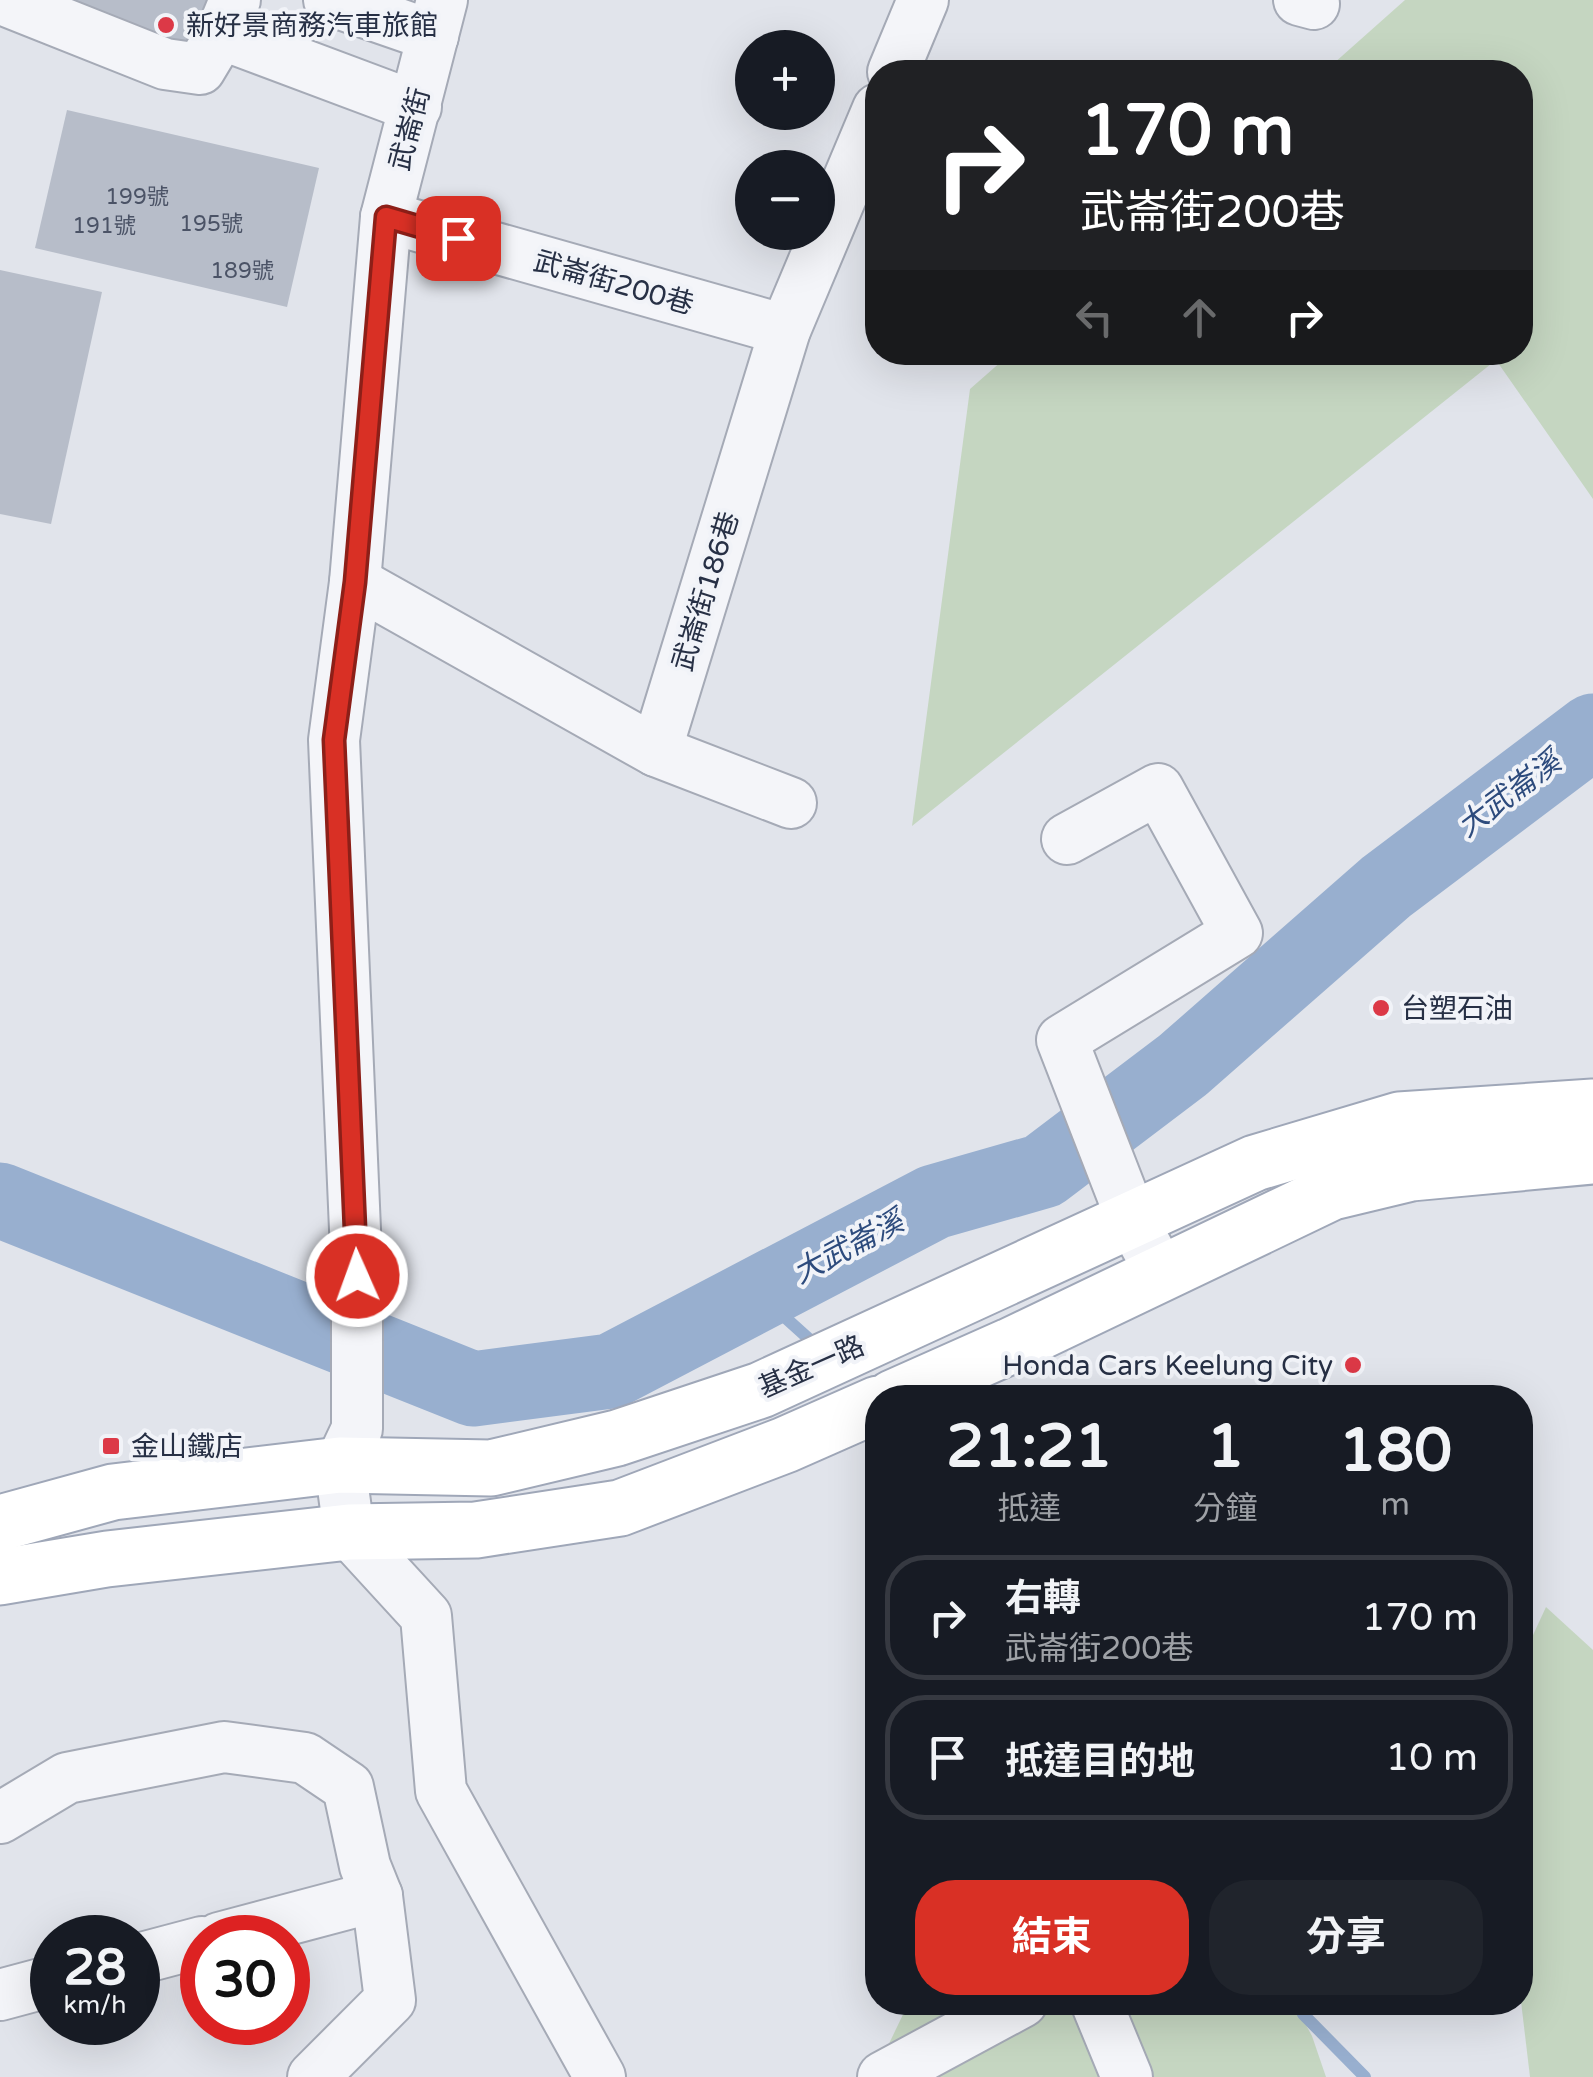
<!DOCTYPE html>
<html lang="zh-TW">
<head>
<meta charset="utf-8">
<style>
  :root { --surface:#171b24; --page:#20242c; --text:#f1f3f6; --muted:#9ea1a6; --line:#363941; --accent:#d93025 }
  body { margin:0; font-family:"Varela Round","Noto Sans TC",sans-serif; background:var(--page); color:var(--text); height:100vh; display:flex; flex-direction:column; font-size:38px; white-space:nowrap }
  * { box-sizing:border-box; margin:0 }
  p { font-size:32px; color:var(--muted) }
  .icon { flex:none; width:55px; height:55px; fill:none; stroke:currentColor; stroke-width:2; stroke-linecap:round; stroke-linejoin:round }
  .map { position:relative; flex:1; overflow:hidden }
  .sheet { position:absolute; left:865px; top:1385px; width:668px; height:630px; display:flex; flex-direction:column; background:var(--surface); border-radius:40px; box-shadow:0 10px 40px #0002 }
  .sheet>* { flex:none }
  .hud { position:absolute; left:865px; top:60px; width:668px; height:305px; border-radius:40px; box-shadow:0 10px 40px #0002; background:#202124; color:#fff; overflow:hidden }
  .tools { position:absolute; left:735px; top:30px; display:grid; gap:20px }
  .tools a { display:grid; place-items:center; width:100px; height:100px; border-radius:50%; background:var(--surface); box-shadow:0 10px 40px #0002; font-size:50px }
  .speed { position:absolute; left:30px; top:1915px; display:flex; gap:20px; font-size:50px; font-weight:700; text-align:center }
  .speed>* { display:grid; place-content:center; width:130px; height:130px; border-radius:50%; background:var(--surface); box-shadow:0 10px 40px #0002; line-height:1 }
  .speed small { font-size:25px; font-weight:400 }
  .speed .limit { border:15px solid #d22; background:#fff; color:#111 }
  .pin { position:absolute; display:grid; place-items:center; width:85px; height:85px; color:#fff; margin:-42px; border-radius:20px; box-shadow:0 5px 15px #0006 }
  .me { position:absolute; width:110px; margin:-55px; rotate:358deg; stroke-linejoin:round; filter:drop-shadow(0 0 8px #0008) }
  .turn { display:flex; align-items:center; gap:35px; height:210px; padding:0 50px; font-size:45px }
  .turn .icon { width:130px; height:130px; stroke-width:2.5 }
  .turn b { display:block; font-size:70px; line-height:85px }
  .lanes { display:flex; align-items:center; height:95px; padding:0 50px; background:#0003; justify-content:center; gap:50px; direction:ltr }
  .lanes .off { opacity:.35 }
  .eta { display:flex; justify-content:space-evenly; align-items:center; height:170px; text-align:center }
  .eta b { font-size:60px; font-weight:700; line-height:70px }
  .button { display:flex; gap:20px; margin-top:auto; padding:20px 50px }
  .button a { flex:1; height:115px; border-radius:40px; background:var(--accent); color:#fff; font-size:40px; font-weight:700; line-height:115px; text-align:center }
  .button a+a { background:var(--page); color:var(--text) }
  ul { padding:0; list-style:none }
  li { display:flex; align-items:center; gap:30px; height:125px; margin:0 20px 15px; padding:0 30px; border:5px solid var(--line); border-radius:40px }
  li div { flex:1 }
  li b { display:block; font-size:38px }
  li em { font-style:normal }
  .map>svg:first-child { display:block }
  .green { fill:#c5d6c1 }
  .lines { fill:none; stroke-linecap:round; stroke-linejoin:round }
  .stream { stroke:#98afcf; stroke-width:12 }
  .river { stroke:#98afcf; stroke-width:75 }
  .building { fill:#b7bdc9 }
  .minor-casing { stroke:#a5aab6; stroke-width:54 }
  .major-casing { stroke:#9fa7b8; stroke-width:59 }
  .minor { stroke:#f4f5f9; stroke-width:50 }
  .major { stroke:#fff; stroke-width:55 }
  .route-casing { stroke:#8d1f18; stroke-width:25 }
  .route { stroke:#d93025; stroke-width:18 }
  .poi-dot { fill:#dc3947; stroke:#f1f3f8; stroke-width:4 }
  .labels { text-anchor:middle; stroke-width:8; stroke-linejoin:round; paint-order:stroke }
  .number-label { font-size:22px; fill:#4b5366 }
  .poi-label { font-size:28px; fill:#273045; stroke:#f1f3f8; text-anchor:start }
  .street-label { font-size:28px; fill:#273045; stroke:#f1f3f8 }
  .water-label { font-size:30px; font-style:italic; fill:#2d4b7d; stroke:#f1f3f8 }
</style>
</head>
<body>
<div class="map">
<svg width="1593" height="2077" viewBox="0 0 1593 2077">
  <rect width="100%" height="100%" fill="#e1e4eb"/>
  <g class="green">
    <polygon points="1405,0 1593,0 1593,499 1496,360 912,826 970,389 1011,353 1520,352 1520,72 1324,72"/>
    <polygon points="1546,1607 1593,1650 1593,2077 1530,2077 1520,1993 1520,1663"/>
    <polygon points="909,2002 1294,2003 1312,2036 1326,2077 873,2077"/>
  </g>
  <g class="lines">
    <g class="stream">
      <polyline points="758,1293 819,1348"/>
      <polyline points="1298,2002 1303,2014 1365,2077"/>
    </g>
    <polyline class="river" points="0,1200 473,1389 611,1371 934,1202 1043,1171 1183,1065 1386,887 1593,731"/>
  </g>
  <g class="building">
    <polygon points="66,0 214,0 193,49"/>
    <polygon points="67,110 319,168 287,307 35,248"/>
    <polygon points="0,270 102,292 51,524 0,514"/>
  </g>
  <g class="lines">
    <g class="minor-casing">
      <g id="minor">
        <polyline points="4,0 165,64 200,69 221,34 235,0"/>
        <polyline points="329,0 433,36"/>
        <polyline points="442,0 386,217 355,582 334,740 357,1276 357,1429 340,1465 349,1532 426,1616 441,1791 600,2077"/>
        <polyline points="1299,0 1314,4"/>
        <polyline points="221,34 416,107"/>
        <polyline points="893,72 923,0"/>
        <polyline points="386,217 785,330"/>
        <polyline points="355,582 656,751 785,330 878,109"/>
        <polyline points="656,751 791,803"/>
        <polyline points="1067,839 1158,789 1237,933 1062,1040 1132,1220 1161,1273"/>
        <polyline points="0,1818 67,1778 224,1747 305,1758 348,1787 365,1866 377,1896 390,2000 313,2077"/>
        <polyline points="219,1938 377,1896"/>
        <polyline points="138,1959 202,1942"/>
        <polyline points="0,1995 52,1981"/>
        <polyline points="1096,2002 1127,2077"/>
        <polyline points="883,2077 1022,2002"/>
      </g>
    </g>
    <g class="major-casing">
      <g id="major">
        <polyline points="893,1398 1010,1346 1332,1192 1411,1173 1593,1156"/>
        <polyline points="0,1523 113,1492 340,1465 491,1468 617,1438 761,1390 1255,1163 1399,1120 1593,1107"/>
        <polyline points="0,1577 107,1559 349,1532 476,1530 620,1508 785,1445 878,1404"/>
      </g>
    </g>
    <use href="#minor" class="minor"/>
    <use href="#major" class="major"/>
  </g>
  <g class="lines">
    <g class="route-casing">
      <polyline id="route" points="357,1276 334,740 355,582 386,217 458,238"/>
    </g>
    <use href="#route" class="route"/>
  </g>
  <g class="poi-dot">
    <circle cx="166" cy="25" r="10"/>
    <circle cx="1381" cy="1008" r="10"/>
    <circle cx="1353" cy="1365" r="10"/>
    <rect x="101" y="1436" width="20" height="20" rx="5"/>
  </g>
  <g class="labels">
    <g class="number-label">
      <text x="137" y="204">199號</text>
      <text x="211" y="231">195號</text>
      <text x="104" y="233">191號</text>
      <text x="242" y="278">189號</text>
    </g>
    <g class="poi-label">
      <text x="186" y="35">新好景商務汽車旅館</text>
      <text x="1401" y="1018">台塑石油</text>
      <text x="1333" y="1375" text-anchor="end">Honda Cars Keelung City</text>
      <text x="131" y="1456">金山鐵店</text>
    </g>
    <g class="street-label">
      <text transform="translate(409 129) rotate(-75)" y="10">武崙街</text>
      <text transform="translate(614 282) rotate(16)" y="10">武崙街200巷</text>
      <text transform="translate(705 591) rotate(-73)" y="10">武崙街186巷</text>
      <text transform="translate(811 1366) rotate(-24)" y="10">基金一路</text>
    </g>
    <g class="water-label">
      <text transform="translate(1509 794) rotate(-37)" y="10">大武崙溪</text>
      <text transform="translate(848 1247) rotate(-28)" y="10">大武崙溪</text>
    </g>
  </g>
</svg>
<div class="tools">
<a>+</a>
<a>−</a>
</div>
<div class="speed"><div>28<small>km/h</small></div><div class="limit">30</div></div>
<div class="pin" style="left:458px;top:238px;background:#d93025"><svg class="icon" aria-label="arrive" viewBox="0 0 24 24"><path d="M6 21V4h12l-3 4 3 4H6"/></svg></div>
<svg class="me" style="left:357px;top:1276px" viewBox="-20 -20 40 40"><circle r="17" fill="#d93025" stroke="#fff" stroke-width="3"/><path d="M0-11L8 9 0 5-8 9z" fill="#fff"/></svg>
<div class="hud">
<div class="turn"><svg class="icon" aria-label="right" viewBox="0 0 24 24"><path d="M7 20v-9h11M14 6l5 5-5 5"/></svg><div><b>170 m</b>武崙街200巷</div></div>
<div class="lanes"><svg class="icon off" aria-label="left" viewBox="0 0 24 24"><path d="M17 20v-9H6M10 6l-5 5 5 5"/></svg><svg class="icon off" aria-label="ahead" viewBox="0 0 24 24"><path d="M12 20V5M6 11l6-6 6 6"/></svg><svg class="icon" aria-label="right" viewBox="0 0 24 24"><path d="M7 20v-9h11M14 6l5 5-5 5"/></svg></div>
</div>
<section class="sheet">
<div class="eta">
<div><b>21:21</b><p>抵達</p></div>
<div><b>1</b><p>分鐘</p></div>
<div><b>180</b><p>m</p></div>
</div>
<ul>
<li><svg class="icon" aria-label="right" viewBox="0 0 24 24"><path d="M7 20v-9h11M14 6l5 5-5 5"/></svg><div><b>右轉</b><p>武崙街200巷</p></div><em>170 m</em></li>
<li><svg class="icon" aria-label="arrive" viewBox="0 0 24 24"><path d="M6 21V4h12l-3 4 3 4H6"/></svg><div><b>抵達目的地</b></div><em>10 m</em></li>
</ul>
<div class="button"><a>結束</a><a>分享</a></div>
</section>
</div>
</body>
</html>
